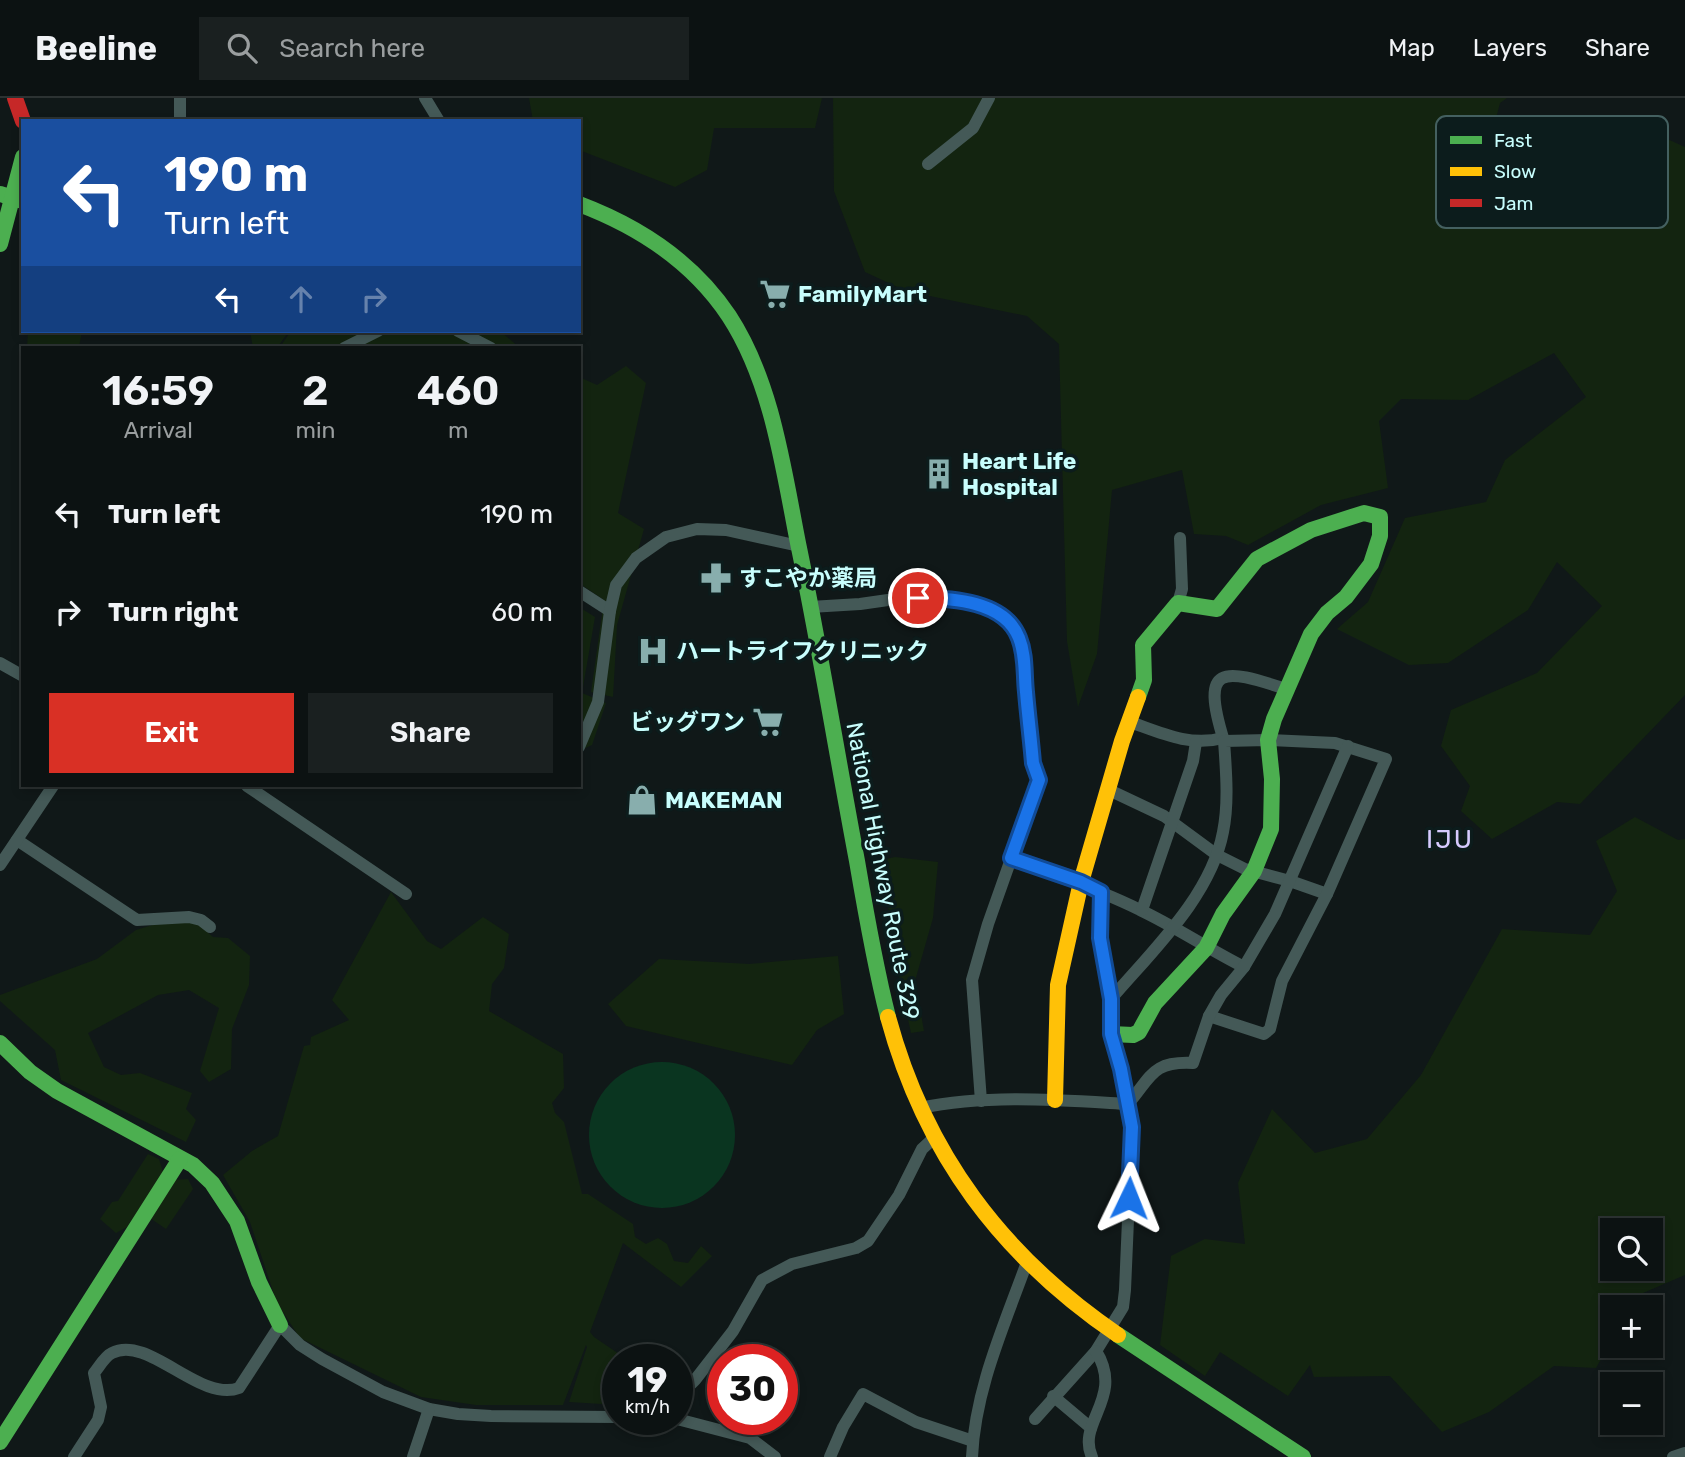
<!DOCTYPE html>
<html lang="en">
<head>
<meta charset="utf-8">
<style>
  :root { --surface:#0c1212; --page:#1a2020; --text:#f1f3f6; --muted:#9a9e9f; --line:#2c3232; --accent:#d93025 }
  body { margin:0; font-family:Rubik,"Noto Sans JP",sans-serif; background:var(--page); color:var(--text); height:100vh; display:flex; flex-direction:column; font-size:26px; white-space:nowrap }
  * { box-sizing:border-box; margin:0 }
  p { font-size:23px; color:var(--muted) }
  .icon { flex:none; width:38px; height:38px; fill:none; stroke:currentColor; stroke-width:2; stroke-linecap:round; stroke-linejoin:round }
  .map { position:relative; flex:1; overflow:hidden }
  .side { position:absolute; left:21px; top:248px; width:560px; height:441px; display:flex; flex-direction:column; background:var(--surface); border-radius:0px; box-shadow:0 4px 10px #0003,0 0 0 2px var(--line) }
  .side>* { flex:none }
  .guide { position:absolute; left:21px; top:21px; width:560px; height:214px; border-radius:0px; box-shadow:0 4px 10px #0003,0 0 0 2px var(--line); background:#1a4fa0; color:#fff; overflow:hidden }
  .fabs { position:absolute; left:1600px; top:1120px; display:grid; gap:14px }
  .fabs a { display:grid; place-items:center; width:63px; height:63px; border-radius:0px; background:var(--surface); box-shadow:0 4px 10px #0003,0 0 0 2px var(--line); font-size:35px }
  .speed { position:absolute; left:602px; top:1246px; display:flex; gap:14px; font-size:35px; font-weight:700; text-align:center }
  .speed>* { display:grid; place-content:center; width:91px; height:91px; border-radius:50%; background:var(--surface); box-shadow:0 4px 10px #0003,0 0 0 2px var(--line); line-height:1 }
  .speed small { font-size:18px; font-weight:400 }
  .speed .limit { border:10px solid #d22; background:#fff; color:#111 }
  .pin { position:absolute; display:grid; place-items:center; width:60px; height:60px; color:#fff; margin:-30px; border:4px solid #fff; border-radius:50%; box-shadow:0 2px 7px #0007 }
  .me { position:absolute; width:77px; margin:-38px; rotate:2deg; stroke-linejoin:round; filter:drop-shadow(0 0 5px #0008) }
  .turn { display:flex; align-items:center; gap:24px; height:147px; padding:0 28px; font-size:32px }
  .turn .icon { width:91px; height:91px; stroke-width:2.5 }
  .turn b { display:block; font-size:49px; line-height:60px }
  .lanes { display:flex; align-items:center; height:66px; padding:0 28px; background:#0003; justify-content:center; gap:35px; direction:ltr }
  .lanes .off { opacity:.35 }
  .eta { display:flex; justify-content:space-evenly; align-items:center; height:119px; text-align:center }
  .eta b { font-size:42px; font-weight:600; line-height:49px }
  .action { display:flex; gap:14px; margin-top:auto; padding:14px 28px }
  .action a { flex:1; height:80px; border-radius:0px; background:var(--accent); color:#fff; font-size:28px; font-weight:600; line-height:80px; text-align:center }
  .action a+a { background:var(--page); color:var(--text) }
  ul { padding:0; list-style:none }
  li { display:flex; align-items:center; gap:21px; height:98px; padding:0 28px }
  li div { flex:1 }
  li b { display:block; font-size:26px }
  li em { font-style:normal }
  header { display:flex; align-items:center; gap:42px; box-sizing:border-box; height:98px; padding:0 35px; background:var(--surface); border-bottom:2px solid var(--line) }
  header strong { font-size:33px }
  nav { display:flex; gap:38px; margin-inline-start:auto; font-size:24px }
  .search { width:490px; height:63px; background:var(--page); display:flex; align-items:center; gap:18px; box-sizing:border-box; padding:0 24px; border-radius:0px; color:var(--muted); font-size:26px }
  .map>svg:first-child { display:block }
  .green { fill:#132410; fill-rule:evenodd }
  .water { fill:#0a3520 }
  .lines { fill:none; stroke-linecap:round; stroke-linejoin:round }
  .street { stroke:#445957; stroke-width:12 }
  .fast { stroke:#4caf50; stroke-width:16 }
  .slow { stroke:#ffc107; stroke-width:16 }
  .jam { stroke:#c62828; stroke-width:16 }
  .route-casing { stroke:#114b97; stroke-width:18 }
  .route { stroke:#1a73e8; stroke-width:12 }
  .labels { text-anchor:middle; stroke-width:7; stroke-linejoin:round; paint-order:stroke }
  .poi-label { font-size:23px; font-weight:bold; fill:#c8fefd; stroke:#0c1c1c; text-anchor:start }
  .street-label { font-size:23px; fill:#c8fefd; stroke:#0c1c1c }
  .quarter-label { font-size:26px; letter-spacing:2px; fill:#d6cafe; stroke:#0c1c1c }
  .key { fill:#0c1c1c; stroke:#446060; stroke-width:2 }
  .key-label { font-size:19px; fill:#c8fefd }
</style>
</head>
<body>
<header>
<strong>Beeline</strong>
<div class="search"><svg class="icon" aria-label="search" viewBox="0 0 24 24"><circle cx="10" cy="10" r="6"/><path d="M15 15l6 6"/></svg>Search here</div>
<nav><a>Map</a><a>Layers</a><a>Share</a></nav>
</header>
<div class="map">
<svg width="1685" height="1359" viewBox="0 0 1685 1359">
  <rect width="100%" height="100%" fill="#101818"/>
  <g class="green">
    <polygon points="529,0 822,0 815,30 714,30 707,72 675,89 579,52 579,23 533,23"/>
    <polygon points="833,0 1507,0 1500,5 1487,55 1549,74 1645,31 1685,49 1685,597 1580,706 1557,704 1492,741 1461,713 1470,688 1441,648 1451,612 1537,575 1602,508 1557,464 1528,512 1448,565 1409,567 1337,531 1368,504 1405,420 1486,404 1505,362 1586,299 1554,255 1468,302 1401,301 1379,323 1388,390 1321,407 1248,447 1226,438 1194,436 1182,372 1112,392 1097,556 1078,609 1067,543 1059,246 1027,218 906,193 865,174 834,93"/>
    <polygon points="28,233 82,233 79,249 86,250 27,250"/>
    <polygon points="250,233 289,233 277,250 253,250"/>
    <polygon points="291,233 500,233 520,250 280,249"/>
    <polygon points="626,268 646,285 618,415 644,431 617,527 613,599 591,594 604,502 579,485 579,279 597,287"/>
    <polygon points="579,509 595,519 582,595 606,605 592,647 579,653"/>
    <path d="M1635,719l43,23 7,-1v436l-49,21 -6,11h-18v33l-16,28 -42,-2 -65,46 -47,20 -52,-56 -76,1 -4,-12 -22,31 -68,-44 -15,24 -45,-31 11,-89 34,-17 40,5 -7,-61 34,-74 43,44 52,-14 54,-64 81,-146 88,6 27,-44 -21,-50zM1612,1132h38v39h-38z"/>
    <polygon points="895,759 938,764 933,820 915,883 924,933 911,935 898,875 881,762"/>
    <polygon points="391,794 427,843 441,851 483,819 509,836 504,870 492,886 489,913 563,956 564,990 552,1005 555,1015 564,1024 582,1096 588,1096 633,1126 635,1139 646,1146 658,1140 667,1146 674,1163 688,1165 701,1148 712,1158 681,1189 623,1145 590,1234 594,1239 628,1262 618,1262 618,1282 612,1292 618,1296 618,1307 569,1304 587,1249 586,1247 563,1307 476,1307 421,1299 300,1240 277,1205 250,1124 223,1077 252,1053 278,1038 304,948 310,947 311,939 349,922 332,902"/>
    <polygon points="159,825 197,825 213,839 228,840 250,858 249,887 232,931 231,971 209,984 200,973 219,910 189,892 158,897 88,935 104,969 121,977 140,975 192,995 186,1011 196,1022 186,1044 61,982 55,952 0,903 0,897 97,861 136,832"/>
    <polygon points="838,858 844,916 817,932 792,967 626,928 608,906 659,861 749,866"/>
    <polygon points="148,1056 159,1061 164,1077 127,1129 116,1135 100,1121 112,1104 118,1103"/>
    <polygon points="188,1081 193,1091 166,1131 150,1120 172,1082"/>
  </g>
  <circle class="water" cx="662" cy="1037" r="73"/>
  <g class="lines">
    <g class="street">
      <polyline points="180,0 180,23"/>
      <polyline points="425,0 439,23"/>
      <polyline points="928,66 973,30 989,0"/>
      <polyline points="458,233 491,250"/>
      <polyline points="344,250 378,233"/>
      <polyline points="579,493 610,513"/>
      <polyline points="1178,505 1182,491 1180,440"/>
      <polyline points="810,509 860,506 895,501 942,500 976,506 1002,519 1019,539 1023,556 1033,665 1039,682 988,826 972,882 981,1003"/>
      <polyline points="0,565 23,578"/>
      <path d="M1130,624c31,11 60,25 93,16"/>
      <path d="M1224,643c-24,-77 -2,-73 62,-52"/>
      <polyline points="579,649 598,604 610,513 616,487 636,460 666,439 697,431 726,432 799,448"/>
      <polyline points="247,688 406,796"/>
      <polyline points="1109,692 1164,718 1217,757 1245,771 1290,783 1327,796"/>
      <polyline points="17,742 137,822 189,819 201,822 210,829"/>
      <path d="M1011,760c44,17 87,31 129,52 36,17 68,39 104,57"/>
      <polyline points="0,767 53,688"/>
      <polyline points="1142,812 1193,663 1196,644"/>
      <path d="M1111,901c41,-48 100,-103 112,-167 6,-29 3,-62 1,-91l44,-1 67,3 51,16 -59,135 -45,87 -12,48 -6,5 -55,-18"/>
      <path d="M1128,1006c24,-28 24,-43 65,-41l16,-47 12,-21 23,-28 31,-53 73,-168"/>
      <path d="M920,1010c68,-14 139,-8 208,-4"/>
      <polyline points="1053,1298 1091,1330"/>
      <polyline points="677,1300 695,1282 733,1233 762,1182 792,1166 856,1150 868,1143 899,1097 922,1051 935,1039"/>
      <polyline points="677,1321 750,1340 775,1359"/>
      <polyline points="1035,1321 1096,1253 1123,1209 1125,1192 1132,1029 1121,971 1111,936 1111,901 1100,840 1101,794"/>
      <path d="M74,1359l24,-37 3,-13 -7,-34c5,-6 11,-17 18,-20 36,-19 88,50 127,35l41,-63 20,20 22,14 61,33 46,17 29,5 33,2 127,1"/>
      <polyline points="413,1359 429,1311"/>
      <polyline points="830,1359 843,1329 863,1296 916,1324 973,1343"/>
      <path d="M972,1359c3,-68 32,-131 55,-195"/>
      <path d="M1092,1359c-16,-35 33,-59 4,-106"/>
      <polyline points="1673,1359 1685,1355"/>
    </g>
    <g class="fast">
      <polyline points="0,96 23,103"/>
      <path d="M579,106c61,23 114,58 150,112 43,66 54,151 69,227 22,106 39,212 59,318 9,53 18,105 31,156"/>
      <polyline points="0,146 23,59"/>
      <polyline points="1111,936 1133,937 1139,934 1155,905 1206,850 1223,816 1254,773 1271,731 1272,681 1268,642 1274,621 1311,536 1327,515 1346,499 1371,466 1380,438 1380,419 1364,415 1311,432 1257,461 1217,511 1178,505 1143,547 1144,582 1138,599"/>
      <polyline points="0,945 30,974 57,993 193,1067 212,1085 237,1123 259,1184 280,1227"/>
      <polyline points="1118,1237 1303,1359"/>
      <polyline points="0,1344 180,1061"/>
    </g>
    <g class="slow">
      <path d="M888,919c37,137 114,239 230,318"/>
      <polyline points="1055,1002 1058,887 1081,784 1122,643 1138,599"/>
    </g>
    <polyline class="jam" points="15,0 23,23"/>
  </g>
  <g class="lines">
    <g class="route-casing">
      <path id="route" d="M918,500c34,0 87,3 101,40 7,17 5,36 7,54 2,24 5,47 7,71l6,17 -28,78 70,24 20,10 -1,46 11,61v35l10,35 11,58 -3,71"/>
    </g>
    <use href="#route" class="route"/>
  </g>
  <defs>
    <g id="supermarket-bare" transform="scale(2.415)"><path d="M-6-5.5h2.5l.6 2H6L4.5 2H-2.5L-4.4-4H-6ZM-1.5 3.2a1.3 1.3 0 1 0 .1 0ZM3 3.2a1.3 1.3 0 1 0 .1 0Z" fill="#88aead" stroke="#0c1c1c" stroke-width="2.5" paint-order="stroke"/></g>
    <g id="building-bare" transform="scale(2.415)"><path d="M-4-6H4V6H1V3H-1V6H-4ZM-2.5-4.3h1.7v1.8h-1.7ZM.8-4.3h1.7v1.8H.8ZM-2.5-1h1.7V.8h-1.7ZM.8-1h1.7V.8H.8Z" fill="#88aead" stroke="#0c1c1c" stroke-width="2.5" paint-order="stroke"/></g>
    <g id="pharmacy-bare" transform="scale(2.415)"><path d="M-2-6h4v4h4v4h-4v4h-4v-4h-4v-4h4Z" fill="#88aead" stroke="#0c1c1c" stroke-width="2.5" paint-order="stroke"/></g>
    <g id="hospital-bare" transform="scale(2.415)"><path d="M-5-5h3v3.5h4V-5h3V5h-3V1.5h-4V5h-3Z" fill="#88aead" stroke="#0c1c1c" stroke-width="2.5" paint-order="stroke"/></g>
    <g id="shop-bare" transform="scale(2.415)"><path d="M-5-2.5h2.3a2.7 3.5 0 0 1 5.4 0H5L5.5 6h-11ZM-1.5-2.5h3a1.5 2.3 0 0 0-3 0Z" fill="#88aead" stroke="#0c1c1c" stroke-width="2.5" paint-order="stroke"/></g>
  </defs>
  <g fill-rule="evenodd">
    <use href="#supermarket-bare" x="775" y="196"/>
    <use href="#building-bare" x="939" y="376"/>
    <use href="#pharmacy-bare" x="716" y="480"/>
    <use href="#hospital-bare" x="653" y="553"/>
    <use href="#supermarket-bare" x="768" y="624"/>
    <use href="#shop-bare" x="642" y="702"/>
  </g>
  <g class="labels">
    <g class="poi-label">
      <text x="798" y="204">FamilyMart</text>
      <text x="962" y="371">Heart Life<tspan x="962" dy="26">Hospital</tspan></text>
      <text x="739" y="488">すこやか薬局</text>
      <text x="676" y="561">ハートライフクリニック</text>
      <text x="745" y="632" text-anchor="end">ビッグワン</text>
      <text x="665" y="710">MAKEMAN</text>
    </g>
    <g class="street-label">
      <text transform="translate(883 773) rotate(79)" y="8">National Highway Route 329</text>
    </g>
    <g class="quarter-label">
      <text x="1450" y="750">IJU</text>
    </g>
  </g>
  <rect x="1436" y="18" width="232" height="112" rx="10" class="key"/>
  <rect x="1450" y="38" width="32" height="8" fill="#4caf50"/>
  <rect x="1450" y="69" width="32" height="9" fill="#ffc107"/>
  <rect x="1450" y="101" width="32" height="8" fill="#c62828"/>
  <g class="key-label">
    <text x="1494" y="49">Fast</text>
    <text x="1494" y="80">Slow</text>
    <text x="1494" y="112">Jam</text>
  </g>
</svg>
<div class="fabs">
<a><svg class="icon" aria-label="search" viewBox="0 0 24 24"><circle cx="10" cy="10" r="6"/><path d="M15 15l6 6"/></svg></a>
<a>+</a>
<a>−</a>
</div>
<div class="speed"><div>19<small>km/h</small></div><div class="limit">30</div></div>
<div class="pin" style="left:918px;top:500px;background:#d93025"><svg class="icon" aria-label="arrive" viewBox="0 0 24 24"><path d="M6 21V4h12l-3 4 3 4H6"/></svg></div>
<svg class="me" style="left:1129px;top:1100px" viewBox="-20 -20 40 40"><path d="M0-17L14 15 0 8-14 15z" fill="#1a73e8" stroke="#fff" stroke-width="4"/></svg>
<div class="guide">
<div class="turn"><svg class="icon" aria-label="left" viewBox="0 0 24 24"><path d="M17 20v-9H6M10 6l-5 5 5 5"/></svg><div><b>190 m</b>Turn left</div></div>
<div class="lanes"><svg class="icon" aria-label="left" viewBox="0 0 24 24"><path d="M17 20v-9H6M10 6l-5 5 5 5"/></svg><svg class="icon off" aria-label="ahead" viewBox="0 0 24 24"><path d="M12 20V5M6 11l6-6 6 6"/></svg><svg class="icon off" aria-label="right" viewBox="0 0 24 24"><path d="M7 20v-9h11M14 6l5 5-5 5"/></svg></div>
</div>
<section class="side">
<div class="eta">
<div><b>16:59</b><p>Arrival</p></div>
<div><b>2</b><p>min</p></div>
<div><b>460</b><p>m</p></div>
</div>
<ul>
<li><svg class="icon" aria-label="left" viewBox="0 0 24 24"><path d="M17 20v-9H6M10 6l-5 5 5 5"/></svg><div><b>Turn left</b></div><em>190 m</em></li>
<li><svg class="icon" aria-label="right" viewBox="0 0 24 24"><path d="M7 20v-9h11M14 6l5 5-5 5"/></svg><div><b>Turn right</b></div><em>60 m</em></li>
</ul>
<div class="action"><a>Exit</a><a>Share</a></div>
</section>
</div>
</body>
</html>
